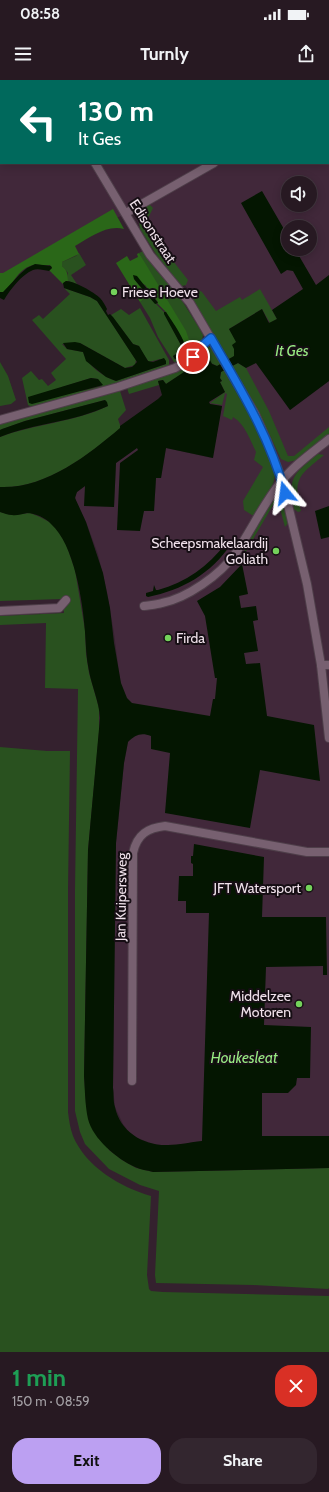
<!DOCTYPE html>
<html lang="en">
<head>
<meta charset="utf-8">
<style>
  :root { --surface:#271922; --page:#33262f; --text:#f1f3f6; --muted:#a4a0a5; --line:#433840; --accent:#bca0f2 }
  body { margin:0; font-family:Cabin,sans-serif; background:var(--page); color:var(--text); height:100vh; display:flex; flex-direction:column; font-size:15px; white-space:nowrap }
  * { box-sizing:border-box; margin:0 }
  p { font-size:13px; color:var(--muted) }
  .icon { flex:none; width:22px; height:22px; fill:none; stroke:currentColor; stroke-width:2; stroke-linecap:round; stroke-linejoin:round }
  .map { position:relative; height:1272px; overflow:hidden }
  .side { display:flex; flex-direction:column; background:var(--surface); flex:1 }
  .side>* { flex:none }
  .guide { position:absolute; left:0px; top:0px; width:329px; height:84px; box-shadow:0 2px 10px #0003,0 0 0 1px var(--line); background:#00695c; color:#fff; overflow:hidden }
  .fabs { position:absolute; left:281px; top:96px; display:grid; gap:8px }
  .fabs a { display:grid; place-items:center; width:36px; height:36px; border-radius:50%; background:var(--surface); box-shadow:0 2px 10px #0003,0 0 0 1px var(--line); font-size:20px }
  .pin { position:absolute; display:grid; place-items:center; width:34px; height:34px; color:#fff; margin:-17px; border:2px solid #fff; border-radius:50%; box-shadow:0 1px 4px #0007 }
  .me { position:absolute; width:44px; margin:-22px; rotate:344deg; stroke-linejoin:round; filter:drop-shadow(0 0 3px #0008) }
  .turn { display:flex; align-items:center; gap:14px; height:84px; padding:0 12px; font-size:18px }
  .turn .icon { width:52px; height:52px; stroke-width:2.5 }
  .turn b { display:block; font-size:28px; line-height:34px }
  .round { display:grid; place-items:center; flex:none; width:42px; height:42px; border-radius:16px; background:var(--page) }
  .headline { display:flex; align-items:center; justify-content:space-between; height:68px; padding:0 12px }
  h1 { font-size:24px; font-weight:700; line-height:30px; color:#1e9e55 }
  .primary-button { display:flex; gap:8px; margin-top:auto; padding:8px 12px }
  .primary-button a { flex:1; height:46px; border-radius:16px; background:var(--accent); color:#111; font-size:16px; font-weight:700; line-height:46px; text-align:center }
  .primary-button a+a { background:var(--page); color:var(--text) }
  .status { display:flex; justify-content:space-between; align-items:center; height:28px; padding:0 20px; background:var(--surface); direction:ltr }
  .status svg { height:11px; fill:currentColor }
  header { display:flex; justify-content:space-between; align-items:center; height:52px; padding:0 12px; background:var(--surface); font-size:18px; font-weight:700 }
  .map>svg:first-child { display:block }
  .built { fill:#41283a; fill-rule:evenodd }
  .green { fill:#29511f; fill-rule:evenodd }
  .forest { fill:#2a6718 }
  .water { fill:#041601 }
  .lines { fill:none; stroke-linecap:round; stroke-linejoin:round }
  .minor-casing { stroke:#4e3e49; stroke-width:10 }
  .minor { stroke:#776070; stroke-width:8 }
  .route-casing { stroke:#114b97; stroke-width:10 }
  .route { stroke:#1a73e8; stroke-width:7 }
  .poi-dot { fill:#74d25b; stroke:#160e14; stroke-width:1.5 }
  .labels { text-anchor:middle; stroke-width:4; stroke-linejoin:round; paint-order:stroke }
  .street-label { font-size:14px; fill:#f0e2eb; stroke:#160e14 }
  .poi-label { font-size:14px; fill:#f0e2eb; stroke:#160e14; text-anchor:end }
  .water-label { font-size:15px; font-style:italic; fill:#98ea83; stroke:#160e14 }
</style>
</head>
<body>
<div class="status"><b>08:58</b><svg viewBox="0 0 49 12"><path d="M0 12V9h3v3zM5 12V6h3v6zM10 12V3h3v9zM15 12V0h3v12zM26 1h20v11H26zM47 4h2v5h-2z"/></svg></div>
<header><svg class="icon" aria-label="menu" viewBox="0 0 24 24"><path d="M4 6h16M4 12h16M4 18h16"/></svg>Turnly<svg class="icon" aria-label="share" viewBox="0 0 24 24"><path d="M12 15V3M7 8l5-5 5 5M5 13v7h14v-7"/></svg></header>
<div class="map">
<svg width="329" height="1272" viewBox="0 0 329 1272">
  <rect width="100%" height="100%" fill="#34212e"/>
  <g class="built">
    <path d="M0,0h329v201l-85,57 -50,-42 -12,-14 -43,-58 -5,-11 -20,5 -114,64zM1,1h327v82h-327zM288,103h22v22h-22zM288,147h22v22h-22z"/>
    <polygon points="238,283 256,283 290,330 329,301 329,1056 262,1056 202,1061 169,1066 153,1064 135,1057 129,1052 123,1044 115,1027 113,1008 116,763 124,683 128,662 114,553 107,512 98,474 86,442 76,421 75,415 77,412 85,406 114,427 116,383 137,368 139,370 144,431 154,431 156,398 161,398 166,368 212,378 222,326 210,324 209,322 221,292"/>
  </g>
  <g class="green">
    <polygon points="149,124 153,128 148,138 148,143 166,172 188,200 186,205 182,206 161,182 140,149 139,142 141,132"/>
    <path d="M143,171l13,19 25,29 22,35c0,13 -17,23 -27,29l-2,-1 -16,-25 -8,-19 -10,-16 8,-6 16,16 18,35 -1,4 -8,5 1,3 11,-6 3,-9 -49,-91z"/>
    <polygon points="79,173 86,185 71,195 77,204 68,201 68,193 62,186 62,182 76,176"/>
    <path d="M64,208l26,9 7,4 39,59 -1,5 -10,3 -45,-25 -18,1 5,5 16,3c5,14 19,24 33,29l50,-17 -6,-5 -11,3 -6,-8 -4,-8 -6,-2 -22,-29 10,-6 8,6 11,-7 29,52v5l-49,18 -88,24 -4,-2 -6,-27 9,-7 8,9 3,-1 6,7 8,-6 -5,-7 15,-14 -34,-39 7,-5 4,4 27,-25zM91,298l7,1 4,7 -21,5 -19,-4z"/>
    <polygon points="197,209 202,212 216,231 240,217 242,220 260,209 277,239 270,243 262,229 229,249 237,262 234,269 235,276 229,279 191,218 190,214 192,211"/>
    <polygon points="206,267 211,267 221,284 217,286 207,281 205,279 166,304 163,300 158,301 159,305 129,314 127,308 159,297"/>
    <polygon points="0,282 8,296 16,320 11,324 0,326"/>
    <polygon points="238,283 246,288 269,331 288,376 294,376 329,347 329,354 297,380 288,382 281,379 258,330 232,286"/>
    <path d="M224,290l27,48 24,54c1,12 -12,34 -20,43h-3l-8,-5 -1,-9 20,-34 -9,-7 2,-8c-6,-12 -11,-28 -23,-35l-1,3 -9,-4 4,-22 -2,-1 -3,12 -12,-2 15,-11 -5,-10 2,-1 -2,-3 1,-6z"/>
    <path d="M120,311l6,19 -8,9 3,9c-34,28 -76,61 -121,59v-50c34,-13 75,-15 108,-31l-3,-6 -80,21 -25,9v-7z"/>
    <path d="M318,374l6,1c-24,20 -32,23 -23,56l-3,1 -4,-3c-7,-31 0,-36 24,-55z"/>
    <polygon points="276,415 280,415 282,417 288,443 285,447 278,421 276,420 245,473 244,464"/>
    <polygon points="0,432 12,435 30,433 40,437 51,443 58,451 66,464 75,490 85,550 86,574 89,593 99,628 99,652 88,770 84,996 86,1023 109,1070 122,1080 136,1088 153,1092 329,1088 329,1208 328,1209 253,1205 156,1203 155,1195 159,1111 140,1105 109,1089 85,1064 80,1052 75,1031 75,810 78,609 45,608 46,543 0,545 0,536 64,533 62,519 0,521"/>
    <path d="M0,667l47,4h23l-2,139v222c1,8 2,16 5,24 13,31 47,51 78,60l-4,79 2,14 2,2 12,1 166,4v56h-329z"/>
  </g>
  <g class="forest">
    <path d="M113,129l11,20c-17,-5 -35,9 -49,17l4,8 -17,8v4c5,5 6,7 6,15h-2l-3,3 -14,-14 3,-2 -2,-3c-5,1 -11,-1 -16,0 -14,2 -23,19 -28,30l-6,-3v-19h3z"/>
    <polygon points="139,173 186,251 189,260 186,268 185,264 166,232 157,223 158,222 145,205 134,199 148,216 140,222 116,183 127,176 130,181 138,177 137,174"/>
  </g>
  <g class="water">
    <path d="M262,111l26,45v13h7l21,36 13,-10v106l-39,29 -34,-47 -10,5 -8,-5 -17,9 -1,6 2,3 -2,1 5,10 -16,10 1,2 12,2 -9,52 -47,-10 -5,30h-5l-2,33h-10l-4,20 -23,-1 3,-67 18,-13 -1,-2 -21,15 -2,44 -30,-1 1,-20 -8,6 -2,6 11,24 17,51 7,35 4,35 7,40 6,15 5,5 78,13 3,-17h2l2,-21h-2l-10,-62 -8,-15 23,-14 22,-23 6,30 -9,2 2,12 15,-2 2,14 -5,1 5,30 -14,2 2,11 14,-1 7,53 47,9 6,56 -60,-11 -10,58 -85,-15 5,-60 -19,-4v-13c-10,-4 -16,-1 -23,6l-4,21 -8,80 -3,245c1,6 0,13 2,19 5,25 29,39 53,38 11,0 23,-3 34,-4l7,-228h-23v-12h-8l1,-25h14v-12l-2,-1v-7h2l1,-12 70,13 -2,60h64l1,58h-4v-9l-57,1 -2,58 47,2 -1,51h-13l-1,7 -8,8h-26v43h67v32l-176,4c-6,-2 -12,-2 -18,-5 -18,-8 -42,-28 -47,-48 -3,-14 -3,-29 -4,-43l4,-226 12,-132c-1,-17 -8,-31 -11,-47 -3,-13 -3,-26 -4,-39 -2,-30 -11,-88 -34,-108 -5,-6 -16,-11 -24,-11 -5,1 -11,3 -15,2 -4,0 -8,-2 -12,-3v-25c45,2 87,-31 120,-59v-2l38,-27 4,-4 -4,-14 5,-1 3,4 39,-26 2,3 3,-1 2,4 5,2 17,-10v-7l-2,-4 4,-3 -7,-13 33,-20 7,14 8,-4 -5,-9 31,-21 -10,-18 -6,-1 -6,4 -40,-71z"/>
    <path d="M35,184l16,2 1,2 -3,3c-5,-1 -12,-3 -16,-1 -12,5 -23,20 -29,30l-4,-2v-6h3l17,-18 7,-6z"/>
    <polygon points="133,195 137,196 158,223 155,224 134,199"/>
    <path d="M66,201c8,0 28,11 34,17 3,3 5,7 7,11l-1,2 2,4 2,-1 3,3 20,27 6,2 9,15 5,1 11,-4 2,3v3l-50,17 -10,-4 -20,-16 -3,-9 -16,-3 -4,-6 12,-1 5,1 45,25 7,-1 5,-5 -40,-61 -7,-4 -26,-9 -1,-5z"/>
    <path d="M164,232h2c5,8 23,32 19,40 -2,4 -6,6 -10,7l-2,-3 8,-5 1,-4 -18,-33z"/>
    <polygon points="91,298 98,299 103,305 32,324 29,323 28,317"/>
    <path d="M105,320l2,2 1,4c-34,16 -73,17 -108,31v-7l2,-1 23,-8z"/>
    <polygon points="329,426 329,457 321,459 315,431"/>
    <path d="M226,463h3l2,1c-20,30 -49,46 -83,53l-2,-1v-3l7,-2 1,-6 2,5h2c28,-8 50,-23 68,-47z"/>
  </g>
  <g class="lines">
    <g class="minor-casing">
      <g id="minor">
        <polyline points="46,0 47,1"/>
        <polyline points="328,18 329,17"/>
        <polyline points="95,83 150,175 190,223 255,334 267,361 282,400 307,504 321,585 329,658"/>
        <polyline points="126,133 214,83"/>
        <polyline points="0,340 118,307 175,288 190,280 204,264 211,258"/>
        <path d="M144,526c6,-1 12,-1 18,-3 25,-5 58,-28 73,-49 16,-23 28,-50 46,-72 13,-17 32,-30 48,-43"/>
        <polyline points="0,531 59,528 66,520"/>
        <polyline points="321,585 329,585"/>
        <path d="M132,1001l1,-228c4,-19 15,-25 32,-27l142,26h22"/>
      </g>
    </g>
    <use href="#minor" class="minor"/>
  </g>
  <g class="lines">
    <g class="route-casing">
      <path id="route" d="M193,277l11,-13 7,-6c29,50 59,99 74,155"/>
    </g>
    <use href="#route" class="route"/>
  </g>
  <g class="poi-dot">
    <circle cx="114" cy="212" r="4"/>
    <circle cx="276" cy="471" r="4"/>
    <circle cx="168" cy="558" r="4"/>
    <circle cx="309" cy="808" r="4"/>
    <circle cx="299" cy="924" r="4"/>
  </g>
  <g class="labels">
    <g class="street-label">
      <text transform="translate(153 151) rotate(57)" y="5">Edisonstraat</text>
      <text transform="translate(121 817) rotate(-89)" y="5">Jan Kuipersweg</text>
    </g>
    <g class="poi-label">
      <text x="122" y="217" text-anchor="start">Friese Hoeve</text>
      <text x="268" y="468">Scheepsmakelaardij<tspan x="268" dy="16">Goliath</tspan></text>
      <text x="176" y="563" text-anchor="start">Firda</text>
      <text x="301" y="813">JFT Watersport</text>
      <text x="291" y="921">Middelzee<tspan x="291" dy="16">Motoren</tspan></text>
    </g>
    <g class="water-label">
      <text x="292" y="276">It Ges</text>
      <text x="244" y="983">Houkesleat</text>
    </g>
  </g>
</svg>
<div class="fabs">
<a><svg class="icon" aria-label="sound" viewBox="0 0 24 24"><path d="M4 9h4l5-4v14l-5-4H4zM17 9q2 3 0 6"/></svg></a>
<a><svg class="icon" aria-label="layers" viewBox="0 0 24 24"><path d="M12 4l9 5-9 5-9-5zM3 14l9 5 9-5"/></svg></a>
</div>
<div class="pin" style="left:193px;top:277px;background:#d93025"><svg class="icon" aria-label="arrive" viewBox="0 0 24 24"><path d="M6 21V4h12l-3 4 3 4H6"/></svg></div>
<svg class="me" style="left:285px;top:413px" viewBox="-20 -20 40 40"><path d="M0-17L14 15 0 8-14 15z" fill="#1a73e8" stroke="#fff" stroke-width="4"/></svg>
<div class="guide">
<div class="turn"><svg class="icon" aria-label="left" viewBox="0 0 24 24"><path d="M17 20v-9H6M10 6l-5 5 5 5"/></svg><div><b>130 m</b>It Ges</div></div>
</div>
</div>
<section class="side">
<div class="headline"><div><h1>1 min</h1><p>150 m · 08:59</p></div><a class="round" style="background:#d93025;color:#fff"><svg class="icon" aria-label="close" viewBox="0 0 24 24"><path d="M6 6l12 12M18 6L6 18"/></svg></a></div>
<div class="primary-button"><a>Exit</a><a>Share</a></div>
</section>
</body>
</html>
